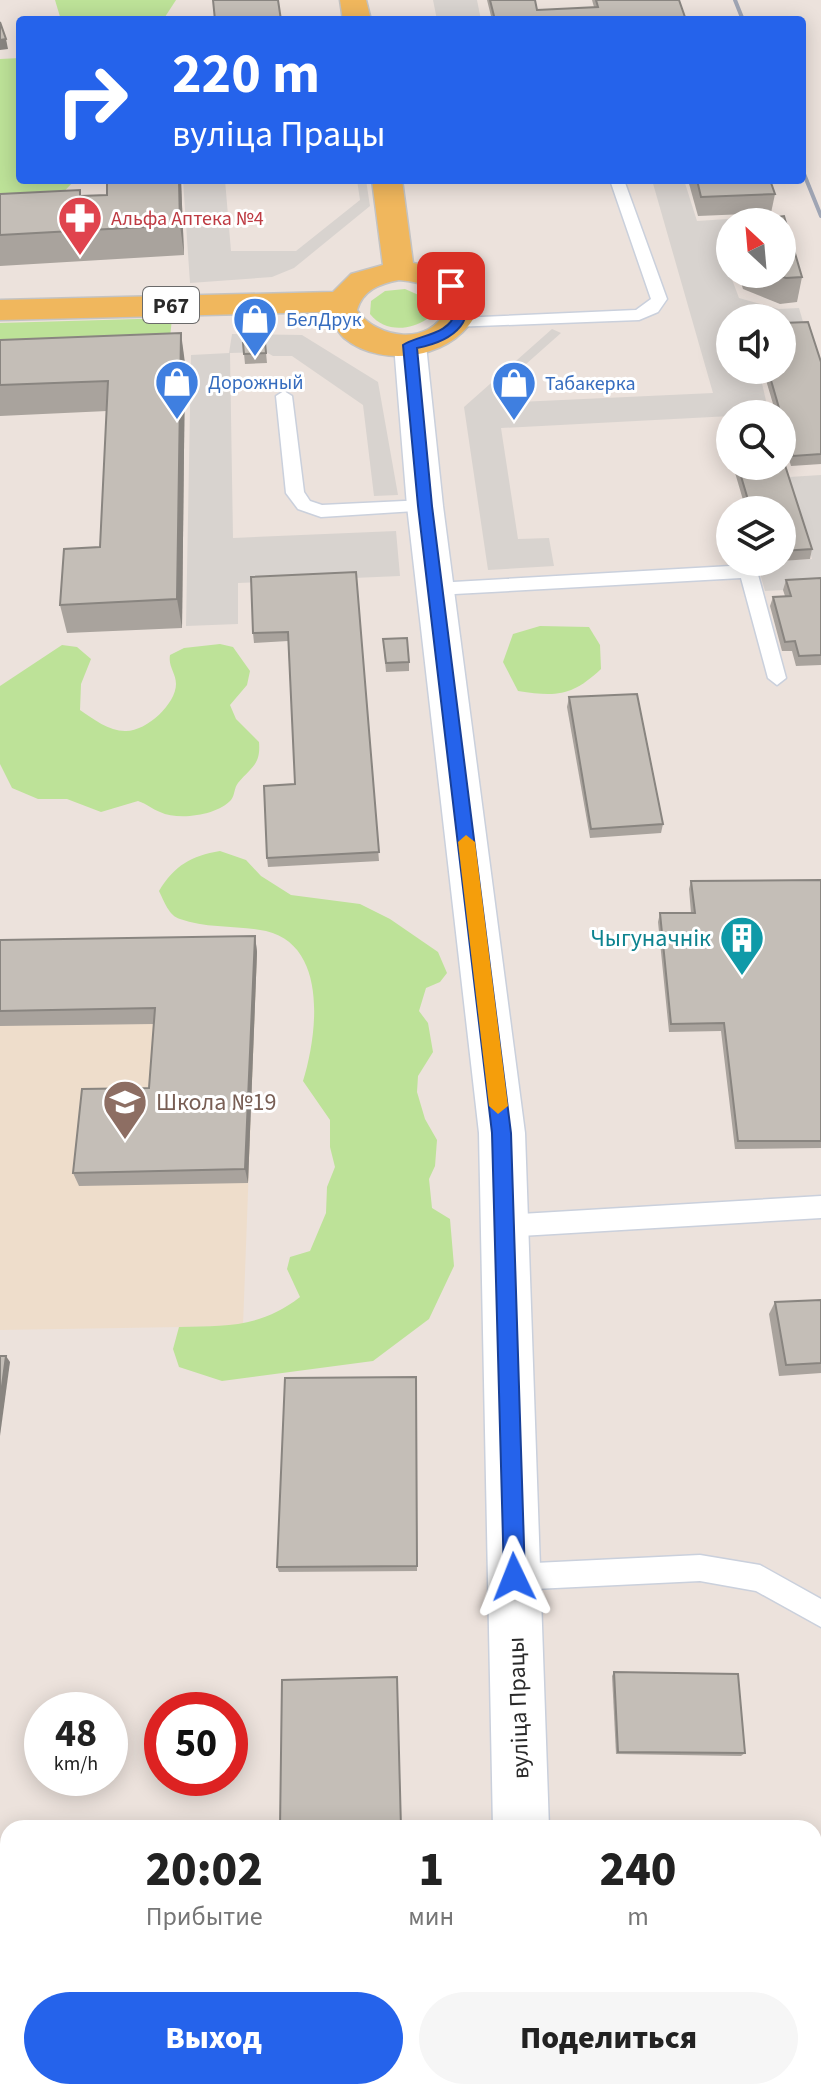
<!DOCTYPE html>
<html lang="ru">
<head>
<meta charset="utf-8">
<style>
  :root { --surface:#fff; --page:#f6f6f6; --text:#222; --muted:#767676; --accent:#2563eb }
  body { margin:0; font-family:"Source Sans 3",sans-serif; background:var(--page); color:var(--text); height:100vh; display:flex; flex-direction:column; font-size:30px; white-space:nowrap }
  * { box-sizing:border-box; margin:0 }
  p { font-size:26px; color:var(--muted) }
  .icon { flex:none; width:44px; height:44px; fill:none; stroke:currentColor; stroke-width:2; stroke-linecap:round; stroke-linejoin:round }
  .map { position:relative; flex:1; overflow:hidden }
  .sheet { position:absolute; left:0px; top:1820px; width:822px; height:280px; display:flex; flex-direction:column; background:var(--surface); border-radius:24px 24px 0 0; box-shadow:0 4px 20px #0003 }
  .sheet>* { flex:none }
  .hud { position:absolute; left:16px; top:16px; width:790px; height:168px; border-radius:8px; box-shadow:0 4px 20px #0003; background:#2563eb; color:#fff; overflow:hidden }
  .needle { width:52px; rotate:334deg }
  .buttons { position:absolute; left:716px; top:208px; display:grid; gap:16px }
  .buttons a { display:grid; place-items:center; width:80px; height:80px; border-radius:50%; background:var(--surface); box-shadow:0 4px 20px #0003; font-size:40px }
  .speed { position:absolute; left:24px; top:1692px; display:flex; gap:16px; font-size:40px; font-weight:700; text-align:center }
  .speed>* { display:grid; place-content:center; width:104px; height:104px; border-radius:50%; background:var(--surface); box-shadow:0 4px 20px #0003; line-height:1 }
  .speed small { font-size:20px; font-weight:400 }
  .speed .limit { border:12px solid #d22; background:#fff; color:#111 }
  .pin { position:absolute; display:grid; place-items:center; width:68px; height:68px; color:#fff; margin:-34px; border-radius:16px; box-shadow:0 4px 12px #0006 }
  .me { position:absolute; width:88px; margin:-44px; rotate:358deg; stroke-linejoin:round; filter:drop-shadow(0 0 6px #0008) }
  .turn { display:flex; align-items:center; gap:28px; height:168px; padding:0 24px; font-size:36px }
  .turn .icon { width:104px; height:104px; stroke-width:2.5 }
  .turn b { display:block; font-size:56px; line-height:68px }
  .eta { display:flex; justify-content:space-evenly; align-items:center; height:136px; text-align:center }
  .eta b { font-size:48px; font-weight:800; line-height:56px }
  .action { display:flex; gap:16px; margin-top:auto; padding:16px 24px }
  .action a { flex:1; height:92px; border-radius:48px; background:var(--accent); color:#fff; font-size:32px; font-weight:800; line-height:92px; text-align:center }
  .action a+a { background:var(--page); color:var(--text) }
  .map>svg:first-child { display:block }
  .education { fill:#eeddcb }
  .green { fill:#bde298 }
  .plaza { fill:#d8d3cf }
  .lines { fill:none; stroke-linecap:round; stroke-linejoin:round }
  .service-casing { stroke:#cad0dc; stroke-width:3 }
  .secondary-casing { stroke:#cad0dc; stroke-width:3 }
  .primary-casing { stroke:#c3c3c3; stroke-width:3 }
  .service { fill:#fff; fill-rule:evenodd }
  .secondary { fill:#fff; fill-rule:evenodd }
  .primary { fill:#f0b75d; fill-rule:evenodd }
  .rail { stroke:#9fa5b4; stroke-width:4 }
  .wall { fill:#a9a39d }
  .shaded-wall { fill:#898580 }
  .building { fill:#c4beb7; stroke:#898580; stroke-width:2 }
  .route { fill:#2563eb; stroke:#184099; stroke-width:2 }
  .slow { fill:#f59e0b }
  .labels { text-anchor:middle; stroke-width:6; stroke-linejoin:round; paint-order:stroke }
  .far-health-label { font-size:20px; fill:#be3a42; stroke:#fff; text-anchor:start }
  .far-shop-label { font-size:20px; fill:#366cbe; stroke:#fff; text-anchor:start }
  .shield { fill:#fff; stroke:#6a6a6a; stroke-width:2 }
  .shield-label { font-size:22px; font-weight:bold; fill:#2a2a2a }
  .culture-label { font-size:24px; fill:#0d838f; stroke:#fff; text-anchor:end }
  .education-label { font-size:24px; fill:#785e54; stroke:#fff; text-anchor:start }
  .street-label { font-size:24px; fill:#2a2a2a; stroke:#fff }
</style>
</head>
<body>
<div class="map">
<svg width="821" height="2100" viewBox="0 0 821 2100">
  <rect width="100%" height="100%" fill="#ece2dc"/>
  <polygon class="education" points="257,952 243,1326 0,1330 0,956"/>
  <g class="green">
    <polygon points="55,0 176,0 163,20 61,20"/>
    <polygon points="20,58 20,180 73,182 56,200 0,210 0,59"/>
    <path d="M405,289l25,11 3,7 -6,12c-18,12 -43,13 -57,-5l1,-13 14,-10z"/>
    <polygon points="172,318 169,348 0,352 0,323"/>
    <path d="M540,626l49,1 11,18 1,24c-29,27 -44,28 -83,22l-15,-29 10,-28z"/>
    <path d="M220,644l13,3 17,24 -3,14 -17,20 6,14 23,23c2,23 -8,25 -21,41 -4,5 -3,12 -7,17 -13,15 -52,21 -71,12 -8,-3 -13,-8 -22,-11l-37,11 -34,-13h-29l-26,-11 -12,-24v-78l62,-41 15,2 14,12 -10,25 -1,26c13,9 29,21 45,21 21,1 51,-27 51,-47 0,-11 -8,-17 -6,-29l14,-7z"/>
    <path d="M220,851l26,9 15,16 30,19 69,9 30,15 48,33 9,21 -7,9 -14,6 -7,23 9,12 5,29 -15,24 -1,16 8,27 12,21 -2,26 -6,13 3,29 18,11 4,47 -25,53 -56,42 -151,20 -43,-14 -6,-18 6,-22c47,-1 81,1 121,-30l-13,-28 3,-12 20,-6 16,-38 1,-26 8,-20 -5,-20v-27l-27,-39c14,-45 26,-135 -37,-150 -27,-6 -59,-2 -86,-12 -11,-3 -16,-18 -21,-28 16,-26 32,-35 61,-40z"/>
  </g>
  <g class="plaza">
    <polygon points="433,0 477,0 481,20 437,20"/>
    <polygon points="183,180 225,180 231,251 296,251 360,200 357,180 366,180 370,206 294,268 272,277 190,283"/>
    <polygon points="652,180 684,180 697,221 773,216 775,222 730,222 730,254 726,256 730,274 739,298 779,309 799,308 806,332 782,333 782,318 730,318 730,370 759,370 769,414 501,428 518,539 549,538 554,566 488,570 464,407 552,329 561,333 498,389 500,403 713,393"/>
    <polygon points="232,334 302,335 378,382 398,495 374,496 363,405 292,356 273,356 266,352 230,353 233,538 396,531 400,576 238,583 238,624 186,626 191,355 229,353"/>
    <polygon points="782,455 789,477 821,475 821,588 765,591 757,562 812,559"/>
  </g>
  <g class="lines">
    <g class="service-casing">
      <g id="service">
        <polygon points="610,180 624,180 667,299 658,312 639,320 452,327 450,323 458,318 636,310 651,299"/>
        <polygon points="284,391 292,396 304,492 310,501 322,505 425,500 434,506 431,510 321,517 298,509 286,493 276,396"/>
        <polygon points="748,565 757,571 786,678 777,685 768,678 741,578 436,595 427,589 436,583"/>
        <polygon points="821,1196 821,1218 504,1237 496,1234 492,1226 496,1218 504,1215"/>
        <polygon points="700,1555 760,1565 821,1599 821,1627 756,1591 700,1581 514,1590 505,1586 501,1577 505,1568 514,1564"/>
      </g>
    </g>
    <g class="secondary-casing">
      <g id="secondary">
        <polygon points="410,335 421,338 426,345 443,506 525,1133 549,1828 493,1828 479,1133 407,506 394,345 399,338"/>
        <rect x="498" y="2092" width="62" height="8"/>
      </g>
    </g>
    <g class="primary-casing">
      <g id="primary">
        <polygon points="340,0 366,0 371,20 343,20"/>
        <path d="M372,180h30l11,83c33,5 53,15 65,46 -18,48 -94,62 -134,29 -7,-6 -12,-18 -17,-26l-327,8v-20l333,-8 18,-18 32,-9zM399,280c23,2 39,7 47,29 -15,38 -70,30 -89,1 6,-20 22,-26 42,-30z"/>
      </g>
    </g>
    <use href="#service" class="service"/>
    <use href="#secondary" class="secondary"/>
    <use href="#primary" class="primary"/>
    <g class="rail">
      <polyline points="735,0 743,20"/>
      <polyline points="802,169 821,216"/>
    </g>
  </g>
  <g class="wall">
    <polygon points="487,0 535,0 537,10 594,7 592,0 679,0 686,20 492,20"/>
    <polygon points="107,180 181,180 184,255 0,266 0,194 80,190 81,196 107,195"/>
    <polygon points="688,180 770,180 775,194 771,213 698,216"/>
    <polygon points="738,274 782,274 802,277 797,302 780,304 743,289"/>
    <polygon points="0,340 185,363 182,628 67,633 60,605 100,547 107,411 0,416"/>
    <polygon points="265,342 267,363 245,364 243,343"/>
    <polygon points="821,362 821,464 791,466 782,436 782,414 776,414 763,370 782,370"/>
    <polygon points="733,466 782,466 812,549 810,559 782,561 782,510 746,510"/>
    <polygon points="356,572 379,861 268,867 267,858 295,784 288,641 254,643 253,633"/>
    <polygon points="821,578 821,665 796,666 792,651 782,651 770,606 773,597 785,596 783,590 786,580"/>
    <polygon points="383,639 409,662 409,671 386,672"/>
    <polygon points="569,697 663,824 661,833 590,838 567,707"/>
    <polygon points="821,880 821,1148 735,1149 721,1031 669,1032 658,922 660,913 691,913 689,889 691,881"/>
    <polygon points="255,936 257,952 248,1183 79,1186 73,1173 149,1088 154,1024 0,1026 0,940"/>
    <polygon points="821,1300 821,1373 779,1376 769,1314 775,1302"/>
    <polygon points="416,1377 417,1571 279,1572 277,1567"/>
    <polygon points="614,1672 745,1753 741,1756 616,1754 612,1676"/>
  </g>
  <g class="shaded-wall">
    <polygon points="6,39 8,49 0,50 0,40"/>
    <polygon points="179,180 181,180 184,255 180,225"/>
    <polygon points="181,333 185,363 182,628 177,599"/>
    <polygon points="255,936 257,952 248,1183 245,1169"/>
    <polygon points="6,1356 10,1362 0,1436 0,1401"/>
  </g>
  <g class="building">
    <polygon points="213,0 278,0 281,20 215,20"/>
    <polygon points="490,0 535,0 537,10 598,7 596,0 679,0 686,20 495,20"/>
    <polygon points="0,22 6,39 0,40"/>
    <polygon points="107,180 179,180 180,225 0,235 0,194 80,190 80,196 107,195"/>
    <polygon points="697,180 770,180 775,194 701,197"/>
    <polygon points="784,216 802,277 786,278 774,274 782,274 782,222 762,222 770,218"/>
    <polygon points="808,322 821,362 821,454 793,456 768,370 782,370 782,323"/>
    <polygon points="181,333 177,599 60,605 64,549 100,547 108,381 0,385 0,340"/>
    <polygon points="265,342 266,353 244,354 243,343"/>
    <polygon points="782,456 812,549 782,551 782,510 751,510 738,466 782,466"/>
    <polygon points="356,572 379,852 267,858 264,786 295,784 288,632 253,633 251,577"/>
    <polygon points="821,578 821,655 799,656 795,641 785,642 773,597 791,596 786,580"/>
    <polygon points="407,638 409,662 386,663 383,639"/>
    <polygon points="637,694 663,824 591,829 569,697"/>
    <polygon points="821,880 821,1141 738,1141 724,1023 671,1024 660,913 695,913 691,881"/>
    <polygon points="255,936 245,1169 73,1173 82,1089 149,1088 155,1008 0,1011 0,940"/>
    <polygon points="821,1300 821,1363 786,1365 775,1302"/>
    <polygon points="0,1356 6,1356 0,1401"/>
    <polygon points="416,1377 417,1566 277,1567 285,1378"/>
    <polygon points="614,1672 738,1674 745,1753 618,1752"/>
    <polygon points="397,1677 401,1828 280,1828 282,1680"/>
    <polygon points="277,2092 406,2092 406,2100 276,2100"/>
    <polygon points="665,2092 781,2092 782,2100 666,2100"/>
  </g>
  <path class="route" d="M446,283h9c29,36 -2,58 -38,65l15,158 79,627 14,444 -3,7 -8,3 -7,-3 -3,-7 -12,-444 -74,-627 -15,-161c14,-10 48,-10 52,-33 2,-12 -9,-20 -9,-29z"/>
  <polygon class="slow" points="466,835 475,842 508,1106 498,1114 489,1106 458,842"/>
  <defs>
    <g id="pharmacy-pin" transform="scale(2.3)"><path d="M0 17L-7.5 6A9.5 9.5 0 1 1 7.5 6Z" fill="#e0444e" stroke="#fff"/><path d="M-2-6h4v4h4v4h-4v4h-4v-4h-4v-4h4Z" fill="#fff"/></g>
    <g id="shop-pin" transform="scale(2.3)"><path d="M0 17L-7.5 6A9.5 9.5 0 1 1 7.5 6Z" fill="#3f7fe0" stroke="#fff"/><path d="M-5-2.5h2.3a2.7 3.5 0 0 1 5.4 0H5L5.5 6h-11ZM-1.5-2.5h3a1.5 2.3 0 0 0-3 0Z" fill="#fff"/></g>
    <g id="building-pin" transform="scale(2.3)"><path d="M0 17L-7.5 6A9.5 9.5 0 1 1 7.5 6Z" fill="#0f9aa8" stroke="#fff"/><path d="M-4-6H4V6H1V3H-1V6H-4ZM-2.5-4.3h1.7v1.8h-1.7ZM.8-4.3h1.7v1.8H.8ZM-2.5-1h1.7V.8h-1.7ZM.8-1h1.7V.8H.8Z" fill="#fff"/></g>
    <g id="school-pin" transform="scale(2.3)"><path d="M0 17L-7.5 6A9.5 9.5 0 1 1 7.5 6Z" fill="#8d6e63" stroke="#fff"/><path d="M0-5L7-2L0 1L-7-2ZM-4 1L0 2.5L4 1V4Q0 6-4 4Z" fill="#fff"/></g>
  </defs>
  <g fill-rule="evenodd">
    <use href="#pharmacy-pin" x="80" y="218"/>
    <use href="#shop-pin" x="255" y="319"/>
    <use href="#shop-pin" x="177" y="382"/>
    <use href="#shop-pin" x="514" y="383"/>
    <use href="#building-pin" x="742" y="938"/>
    <use href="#school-pin" x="125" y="1102"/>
  </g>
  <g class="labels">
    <g class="far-health-label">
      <text x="111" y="225">Альфа Аптека №4</text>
    </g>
    <g class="far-shop-label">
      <text x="286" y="326">БелДрук</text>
      <text x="208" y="389">Дорожный</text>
      <text x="545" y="390">Табакерка</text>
    </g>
    <rect class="shield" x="143" y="287" width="56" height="36" rx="6"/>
    <g class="shield-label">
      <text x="171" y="313">Р67</text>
    </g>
    <g class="culture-label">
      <text x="711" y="946">Чыгуначнік</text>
    </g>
    <g class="education-label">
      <text x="156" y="1110">Школа №19</text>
    </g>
    <g class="street-label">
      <text transform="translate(518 1708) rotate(-92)" y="8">вуліца Працы</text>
    </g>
  </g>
</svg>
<div class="buttons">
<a><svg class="needle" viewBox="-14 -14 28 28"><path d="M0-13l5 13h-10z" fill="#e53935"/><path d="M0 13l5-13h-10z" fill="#767676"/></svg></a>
<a><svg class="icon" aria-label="sound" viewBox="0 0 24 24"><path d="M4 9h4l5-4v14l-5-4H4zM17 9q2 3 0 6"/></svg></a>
<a><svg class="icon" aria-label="search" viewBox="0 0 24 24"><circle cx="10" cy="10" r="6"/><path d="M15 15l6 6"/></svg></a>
<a><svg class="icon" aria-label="layers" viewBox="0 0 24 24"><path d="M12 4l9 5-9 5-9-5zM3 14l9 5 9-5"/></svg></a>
</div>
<div class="speed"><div>48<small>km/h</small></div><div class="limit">50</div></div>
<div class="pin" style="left:451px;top:286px;background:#d93025"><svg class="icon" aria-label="arrive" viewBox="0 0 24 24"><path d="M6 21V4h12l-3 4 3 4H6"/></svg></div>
<svg class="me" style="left:514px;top:1577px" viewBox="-20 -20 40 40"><path d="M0-17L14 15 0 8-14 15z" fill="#2563eb" stroke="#fff" stroke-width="4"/></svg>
<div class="hud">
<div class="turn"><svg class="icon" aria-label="right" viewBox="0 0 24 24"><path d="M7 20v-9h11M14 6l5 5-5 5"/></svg><div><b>220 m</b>вуліца Працы</div></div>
</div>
<section class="sheet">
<div class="eta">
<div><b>20:02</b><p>Прибытие</p></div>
<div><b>1</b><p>мин</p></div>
<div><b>240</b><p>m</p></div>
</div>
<div class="action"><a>Выход</a><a>Поделиться</a></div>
</section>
</div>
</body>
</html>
